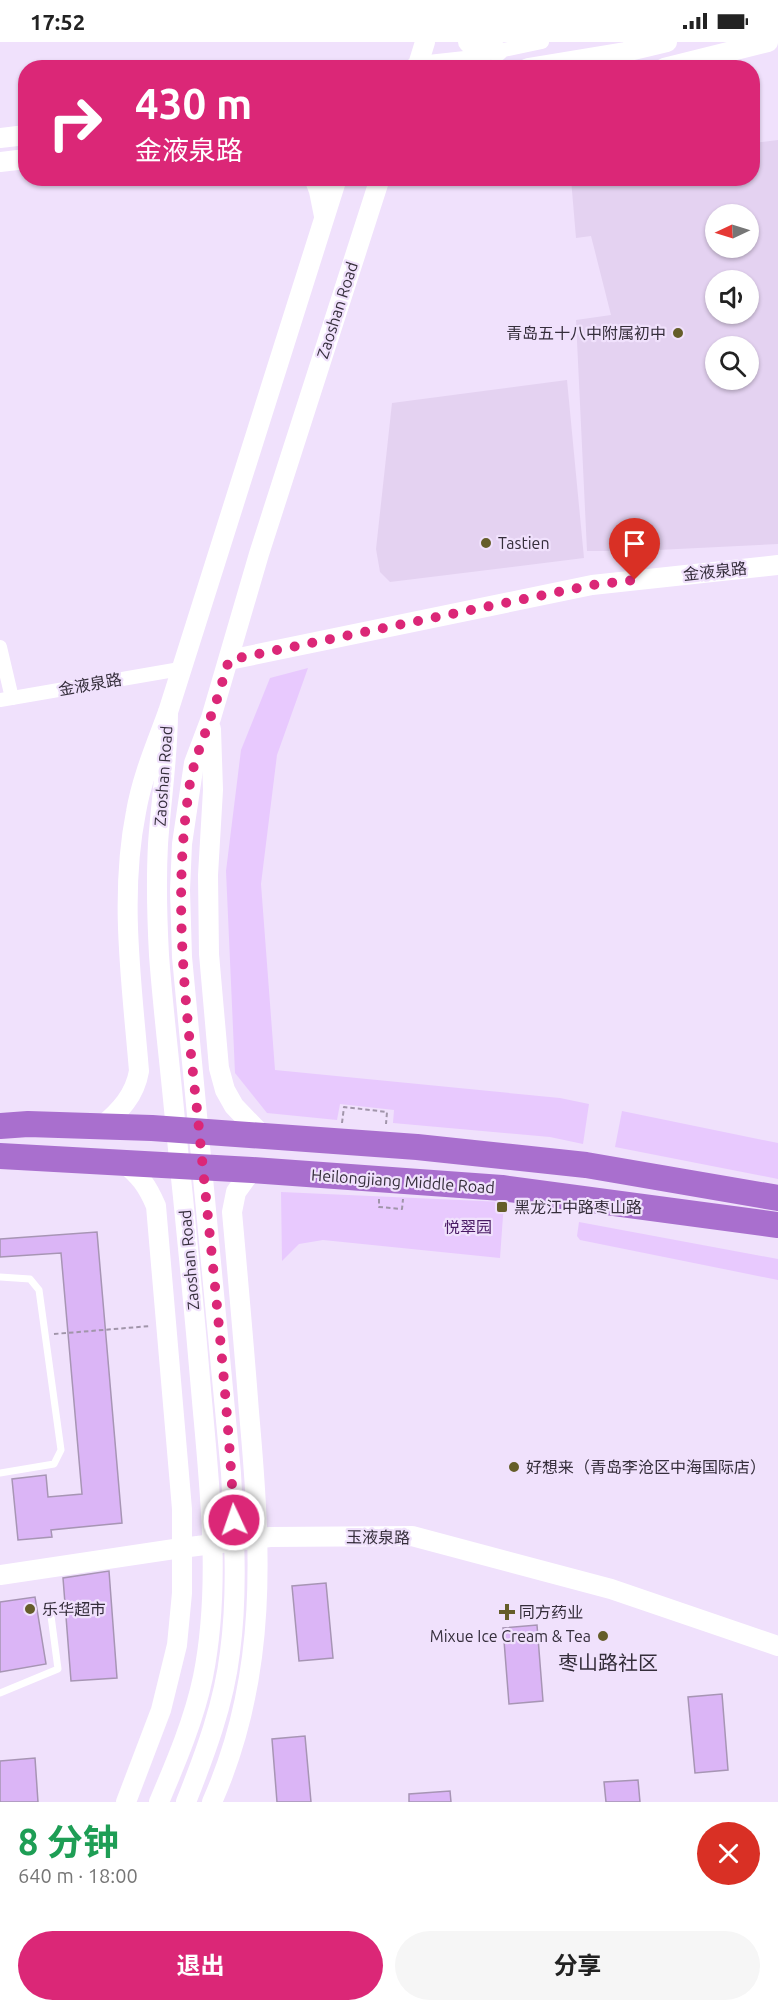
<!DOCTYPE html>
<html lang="zh">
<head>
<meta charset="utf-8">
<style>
  :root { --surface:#fff; --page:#f6f6f6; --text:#222; --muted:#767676; --accent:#db2777 }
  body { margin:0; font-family:Ubuntu,"Noto Sans SC",sans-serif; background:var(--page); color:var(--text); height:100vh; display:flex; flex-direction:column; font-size:22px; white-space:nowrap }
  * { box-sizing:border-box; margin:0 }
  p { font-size:20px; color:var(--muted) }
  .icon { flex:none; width:33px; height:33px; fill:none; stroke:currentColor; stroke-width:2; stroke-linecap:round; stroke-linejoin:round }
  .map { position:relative; height:1760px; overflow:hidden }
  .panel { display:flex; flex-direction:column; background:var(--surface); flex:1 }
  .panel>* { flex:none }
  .guide { position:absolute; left:18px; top:18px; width:742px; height:126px; border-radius:24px; box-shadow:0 2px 4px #0004; background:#db2777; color:#fff; overflow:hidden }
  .needle { width:39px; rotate:266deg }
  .fabs { position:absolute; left:705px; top:162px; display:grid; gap:12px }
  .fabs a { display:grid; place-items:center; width:54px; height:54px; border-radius:50%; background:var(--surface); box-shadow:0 2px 4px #0004; font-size:30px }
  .pin { position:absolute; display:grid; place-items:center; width:51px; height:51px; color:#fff; margin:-62px -26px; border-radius:50% 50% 50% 0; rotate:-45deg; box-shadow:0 0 6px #0007 }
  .pin .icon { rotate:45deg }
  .me { position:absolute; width:66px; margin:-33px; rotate:357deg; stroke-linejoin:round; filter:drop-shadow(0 0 4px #0008) }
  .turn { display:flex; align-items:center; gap:21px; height:126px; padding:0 18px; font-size:27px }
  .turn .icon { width:78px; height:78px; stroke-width:2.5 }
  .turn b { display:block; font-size:42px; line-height:51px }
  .round { display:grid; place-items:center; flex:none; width:63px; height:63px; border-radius:32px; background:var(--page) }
  .head { display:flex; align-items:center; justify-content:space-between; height:102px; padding:0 18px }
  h1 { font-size:36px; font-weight:700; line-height:45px; color:#1e9e55 }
  .primary-button { display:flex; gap:12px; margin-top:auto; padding:12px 18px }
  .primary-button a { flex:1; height:69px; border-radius:36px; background:var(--accent); color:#fff; font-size:24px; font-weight:700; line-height:69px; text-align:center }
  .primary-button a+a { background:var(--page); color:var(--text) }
  .status { display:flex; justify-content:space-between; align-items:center; height:42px; padding:0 30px; background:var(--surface); direction:ltr }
  .status svg { height:16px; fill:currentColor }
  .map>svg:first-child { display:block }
  .built { fill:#e4d2f1; fill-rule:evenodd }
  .green { fill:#e8c9fe }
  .building { fill:#dbb5f6; stroke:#a795b4; stroke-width:1.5 }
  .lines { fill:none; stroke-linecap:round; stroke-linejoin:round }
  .path { stroke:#a195aa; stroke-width:2; stroke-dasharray:4.5 3; stroke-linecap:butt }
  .lane { stroke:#fff; stroke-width:7 }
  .street { stroke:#fff; stroke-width:14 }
  .secondary { stroke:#fff; stroke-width:20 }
  .highway { stroke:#a96fce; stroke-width:26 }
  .route { stroke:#db2777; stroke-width:10; stroke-dasharray:0 18 }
  .poi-dot { fill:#655d29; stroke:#f0e1fc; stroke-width:2 }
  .labels { text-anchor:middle; stroke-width:4.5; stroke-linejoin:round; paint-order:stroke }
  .street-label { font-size:16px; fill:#352e3b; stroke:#f0e1fc }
  .poi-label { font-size:16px; fill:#352e3b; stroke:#f0e1fc; text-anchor:start }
  .park-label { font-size:16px; fill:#481963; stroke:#f0e1fc }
  .quarter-label { font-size:20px; fill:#352e3b; stroke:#f0e1fc }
</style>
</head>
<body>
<div class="status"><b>17:52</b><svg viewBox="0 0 49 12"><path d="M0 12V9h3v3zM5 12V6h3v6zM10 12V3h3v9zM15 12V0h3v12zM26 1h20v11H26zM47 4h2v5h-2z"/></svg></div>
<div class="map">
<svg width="778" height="1760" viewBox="0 0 778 1760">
  <rect width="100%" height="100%" fill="#f0e1fc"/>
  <g class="built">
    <path d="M778,98v404l-141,7h-50l-11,-231 35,-5 -20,-79 -15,2 -5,-59 182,-1v-35zM716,172h32v34h-32zM716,238h32v34h-32zM716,304h32v34h-32z"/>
    <polygon points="567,338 584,516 390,540 380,530 376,507 392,361"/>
  </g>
  <g class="green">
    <polygon points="308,626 277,713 261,842 275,1028 560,1056 589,1062 583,1102 550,1095 393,1081 394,1068 340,1062 337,1078 267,1071 235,1031 226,829 241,708 270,636"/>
    <polygon points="622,1069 778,1101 778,1137 615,1105"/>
    <polygon points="281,1150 504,1160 500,1216 323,1198 299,1202 282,1219"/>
    <polygon points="579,1180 778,1217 778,1238 580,1198 577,1194"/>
  </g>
  <g class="building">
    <polygon points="97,1190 122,1481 51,1488 52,1495 18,1498 12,1437 46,1433 48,1455 82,1452 61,1211 0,1215 0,1197"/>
    <polygon points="109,1529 117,1636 71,1639 63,1536"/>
    <polygon points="326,1541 333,1616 299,1619 292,1544"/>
    <polygon points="35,1555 46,1622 0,1630 0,1560"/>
    <polygon points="537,1583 543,1659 509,1662 503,1586"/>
    <polygon points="722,1652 728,1728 695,1731 688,1655"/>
    <polygon points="305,1694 311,1760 277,1760 272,1697"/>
    <polygon points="35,1716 38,1760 0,1760 0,1719"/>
    <polygon points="638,1738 640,1760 606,1760 604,1740"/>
    <polygon points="450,1749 451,1760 409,1760 409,1752"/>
  </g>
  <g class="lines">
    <g class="path">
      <polyline points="342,1081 344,1065 387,1070 386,1082"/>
      <polyline points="379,1157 379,1165 402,1167 403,1157"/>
      <polyline points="54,1292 150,1284"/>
    </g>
    <g class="lane">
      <polyline points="0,1235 30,1237 39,1248 61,1408 54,1422 0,1431"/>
      <polyline points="0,1651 58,1627 51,1574"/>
    </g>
    <g class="street">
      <polyline points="411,24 419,21 465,16 542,0"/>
      <polyline points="0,605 12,656"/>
      <polyline points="0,658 180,627"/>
    </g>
    <g class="secondary">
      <polyline points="468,0 471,3 498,9"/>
      <polyline points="417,26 425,0"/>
      <polyline points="528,26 625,10 667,0"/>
      <polyline points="664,26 768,0"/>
      <polyline points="0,96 26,93"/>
      <polyline points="0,120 26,117"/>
      <polyline points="314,136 319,149 324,174"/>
      <polyline points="229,618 592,543 778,523"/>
      <polyline points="211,687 213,748 208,833 209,912 219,1026 225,1048 234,1064 261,1092"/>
      <path d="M102,1084c18,-15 33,-31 37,-55 -7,-86 -20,-174 -3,-259 6,-35 20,-67 32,-100l169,-534"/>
      <path d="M122,1119c18,15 25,24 34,45l26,303v84l-5,52 -16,65 -35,92"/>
      <polyline points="0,1533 181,1506 270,1495 412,1494 611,1547 778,1604"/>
      <path d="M159,1760c17,-40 35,-82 44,-125 18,-90 7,-186 -1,-276 -8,-94 -17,-187 -27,-281 -5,-55 -12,-110 -16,-165 -2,-37 -3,-74 -1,-111 3,-44 10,-88 10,-132"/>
      <path d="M186,1760c19,-48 38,-98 44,-150 8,-59 4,-120 1,-179l-49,-516 -2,-67 2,-46 12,-81 17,-45 48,-164 121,-376"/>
      <path d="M212,1760c57,-128 49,-254 37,-390 -5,-67 -11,-133 -17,-200l4,-20 16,-22"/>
    </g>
    <g class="highway">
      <polyline points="0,1084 28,1082 152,1086 417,1105 586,1123 778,1156"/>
      <polyline points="0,1114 252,1128 502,1146 778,1183"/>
    </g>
  </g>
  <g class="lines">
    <path class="route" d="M234,1478c-7,-134 -23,-268 -36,-401 -12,-111 -26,-219 -9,-329 3,-26 14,-49 22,-74 7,-18 12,-37 18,-56l363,-75 43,-5"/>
  </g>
  <g class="poi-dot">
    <circle cx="678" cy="291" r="6"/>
    <circle cx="486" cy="501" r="6"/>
    <rect x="496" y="1159" width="12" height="12" rx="3"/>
    <circle cx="514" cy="1425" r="6"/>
    <circle cx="30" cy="1567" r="6"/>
    <path d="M504 1561h6v6h6v6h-6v6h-6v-6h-6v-6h6z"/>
    <circle cx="603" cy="1594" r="6"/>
  </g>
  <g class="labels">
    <g class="street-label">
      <text transform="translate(337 268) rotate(-72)" y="6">Zaoshan Road</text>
      <text transform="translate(715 529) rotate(-6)" y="6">金液泉路</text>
      <text transform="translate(90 642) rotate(-10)" y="6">金液泉路</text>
      <text transform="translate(163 734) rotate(-86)" y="6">Zaoshan Road</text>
      <text transform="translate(403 1139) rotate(4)" y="6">Heilongjiang Middle Road</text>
      <text transform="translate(189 1218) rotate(-95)" y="6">Zaoshan Road</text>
      <text transform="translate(378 1495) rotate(1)" y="6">玉液泉路</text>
    </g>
    <g class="poi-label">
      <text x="666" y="297" text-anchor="end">青岛五十八中附属初中</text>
      <text x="498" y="507">Tastien</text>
      <text x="514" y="1171">黑龙江中路枣山路</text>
      <text x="526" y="1431">好想来（青岛李沧区中海国际店）</text>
      <text x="42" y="1573">乐华超市</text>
      <text x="519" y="1576">同方药业</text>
      <text x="591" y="1600" text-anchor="end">Mixue Ice Cream &amp; Tea</text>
    </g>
    <g class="park-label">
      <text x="468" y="1191">悦翠园</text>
    </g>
    <g class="quarter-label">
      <text x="608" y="1628">枣山路社区</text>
    </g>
  </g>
</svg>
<div class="fabs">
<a><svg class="needle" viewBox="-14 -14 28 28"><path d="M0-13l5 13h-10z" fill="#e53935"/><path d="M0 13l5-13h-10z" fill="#767676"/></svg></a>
<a><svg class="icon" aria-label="sound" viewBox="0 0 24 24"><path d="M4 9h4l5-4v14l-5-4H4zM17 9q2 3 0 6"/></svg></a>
<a><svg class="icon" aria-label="search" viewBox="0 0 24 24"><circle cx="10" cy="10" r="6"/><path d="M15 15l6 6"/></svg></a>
</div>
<div class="pin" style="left:635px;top:538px;background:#d93025"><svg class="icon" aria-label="arrive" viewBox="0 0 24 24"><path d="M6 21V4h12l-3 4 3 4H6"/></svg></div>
<svg class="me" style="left:234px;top:1478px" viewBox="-20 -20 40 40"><circle r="17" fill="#db2777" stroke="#fff" stroke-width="3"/><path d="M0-11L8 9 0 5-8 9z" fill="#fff"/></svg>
<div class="guide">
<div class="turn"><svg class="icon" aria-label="right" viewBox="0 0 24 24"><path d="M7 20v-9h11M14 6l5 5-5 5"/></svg><div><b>430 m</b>金液泉路</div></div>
</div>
</div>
<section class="panel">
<div class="head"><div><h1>8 分钟</h1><p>640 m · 18:00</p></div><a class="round" style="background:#d93025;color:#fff"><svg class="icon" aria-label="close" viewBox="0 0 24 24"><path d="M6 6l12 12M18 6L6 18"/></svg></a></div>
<div class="primary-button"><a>退出</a><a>分享</a></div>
</section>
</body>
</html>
